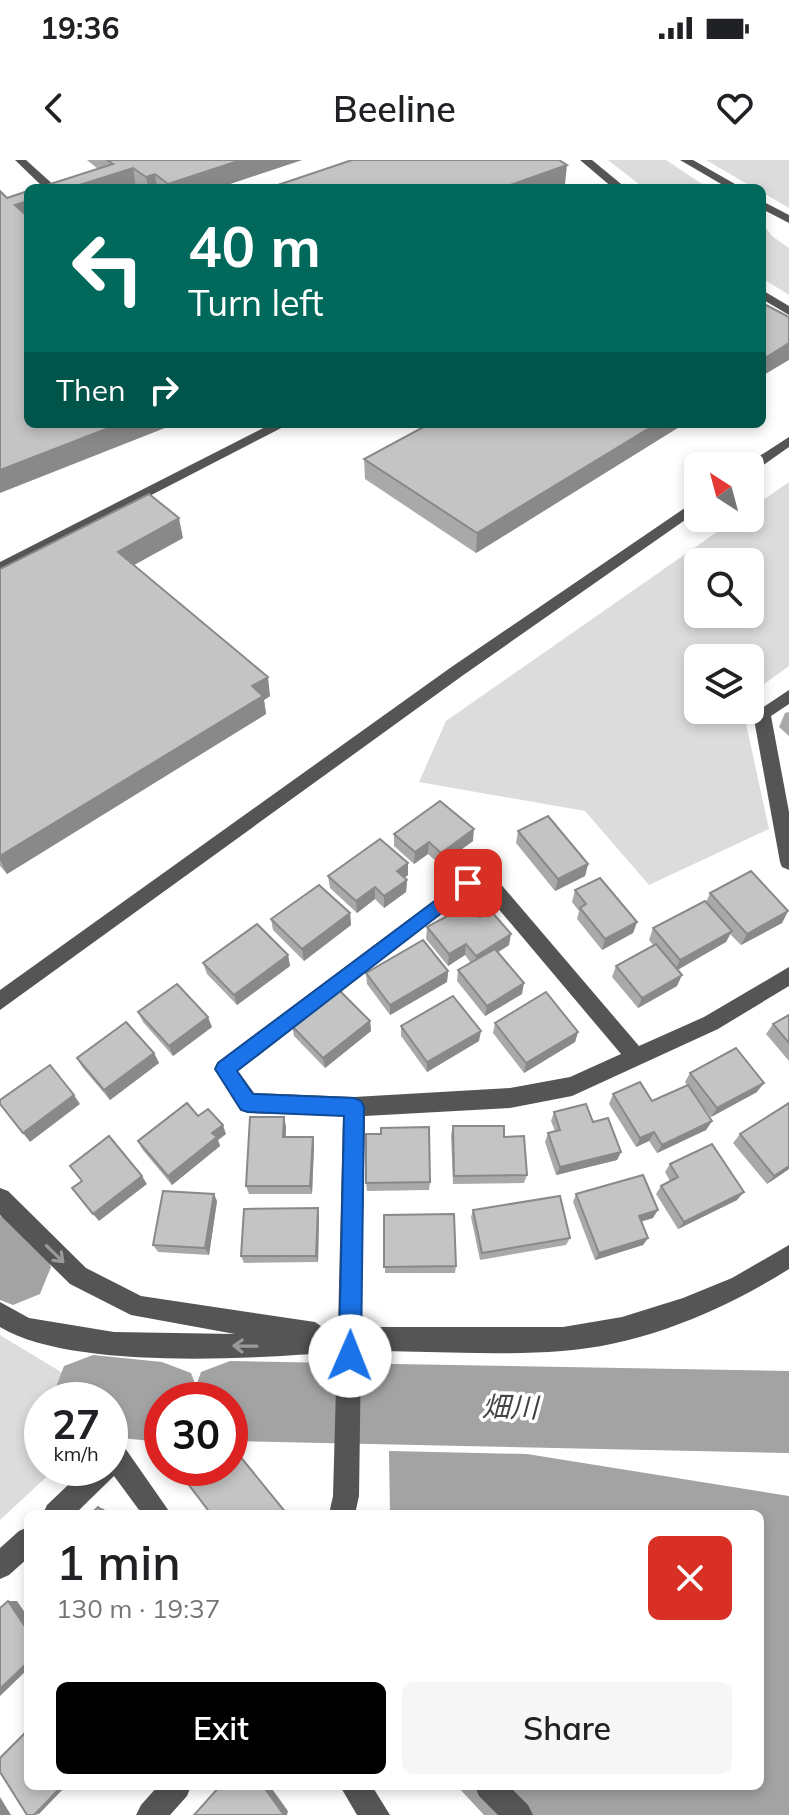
<!DOCTYPE html>
<html lang="en">
<head>
<meta charset="utf-8">
<style>
  :root { --surface:#fff; --page:#f6f6f6; --text:#202124; --muted:#757577; --accent:#000 }
  body { margin:0; font-family:Mulish,"Noto Sans JP",sans-serif; background:var(--page); color:var(--text); height:100vh; display:flex; flex-direction:column; font-size:30px; white-space:nowrap }
  * { box-sizing:border-box; margin:0 }
  p { font-size:26px; color:var(--muted) }
  .icon { flex:none; width:44px; height:44px; fill:none; stroke:currentColor; stroke-width:2; stroke-linecap:round; stroke-linejoin:round }
  .map { position:relative; flex:1; overflow:hidden }
  .sheet { position:absolute; left:24px; top:1350px; width:740px; height:280px; display:flex; flex-direction:column; background:var(--surface); border-radius:12px; box-shadow:0 4px 12px #0003 }
  .sheet>* { flex:none }
  .hud { position:absolute; left:24px; top:24px; width:742px; height:244px; border-radius:12px; box-shadow:0 4px 12px #0003; background:#00695c; color:#fff; overflow:hidden }
  .needle { width:52px; rotate:324deg }
  .controls { position:absolute; left:684px; top:292px; display:grid; gap:16px }
  .controls a { display:grid; place-items:center; width:80px; height:80px; border-radius:12px; background:var(--surface); box-shadow:0 4px 12px #0003; font-size:40px }
  .speed { position:absolute; left:24px; top:1222px; display:flex; gap:16px; font-size:40px; font-weight:700; text-align:center }
  .speed>* { display:grid; place-content:center; width:104px; height:104px; border-radius:50%; background:var(--surface); box-shadow:0 4px 12px #0003; line-height:1 }
  .speed small { font-size:20px; font-weight:400 }
  .speed .limit { border:12px solid #d22; background:#fff; color:#111 }
  .pin { position:absolute; display:grid; place-items:center; width:68px; height:68px; color:#fff; margin:-34px; border-radius:16px; box-shadow:0 4px 12px #0006 }
  .me { position:absolute; width:88px; margin:-44px; rotate:1deg; stroke-linejoin:round; filter:drop-shadow(0 0 6px #0008) }
  .turn { display:flex; align-items:center; gap:28px; height:168px; padding:0 32px; font-size:36px }
  .turn .icon { width:104px; height:104px; stroke-width:2.5 }
  .turn b { display:block; font-size:56px; line-height:68px }
  .then { display:flex; align-items:center; height:76px; padding:0 32px; background:#0003; gap:16px; font-size:30px }
  .round { display:grid; place-items:center; flex:none; width:84px; height:84px; border-radius:12px; background:var(--page) }
  .summary { display:flex; align-items:center; justify-content:space-between; height:136px; padding:0 32px }
  h1 { font-size:48px; font-weight:600; line-height:60px }
  .primary-button { display:flex; gap:16px; margin-top:auto; padding:16px 32px }
  .primary-button a { flex:1; height:92px; border-radius:12px; background:var(--accent); color:#fff; font-size:32px; font-weight:600; line-height:92px; text-align:center }
  .primary-button a+a { background:var(--page); color:var(--text) }
  .status { display:flex; justify-content:space-between; align-items:center; height:56px; padding:0 40px; background:var(--surface); direction:ltr }
  .status svg { height:22px; fill:currentColor }
  header { display:flex; justify-content:space-between; align-items:center; height:104px; padding:0 32px; background:var(--surface); font-size:36px; font-weight:600 }
  .map>svg:first-child { display:block }
  .green { fill:#dcdcdc; fill-rule:evenodd }
  .water { fill:#a3a3a3 }
  .lines { fill:none; stroke-linecap:round; stroke-linejoin:round }
  .river { fill:#a3a3a3; fill-rule:evenodd }
  .minor { fill:#555; fill-rule:evenodd }
  .wall { fill:#a9a9a9 }
  .shaded-wall { fill:#898989 }
  .building { fill:#c4c4c4; stroke:#898989; stroke-width:2 }
  .oneway { stroke:#999 }
  .route { fill:#1a73e8; stroke:#114b97; stroke-width:2 }
  .labels { text-anchor:middle; stroke-width:7; stroke-linejoin:round; paint-order:stroke }
  .near-water-label { font-size:28px; font-style:italic; fill:#444; stroke:#fff }
</style>
</head>
<body>
<div class="status"><b>19:36</b><svg viewBox="0 0 49 12"><path d="M0 12V9h3v3zM5 12V6h3v6zM10 12V3h3v9zM15 12V0h3v12zM26 1h20v11H26zM47 4h2v5h-2z"/></svg></div>
<header><svg class="icon" aria-label="back" viewBox="0 0 24 24"><path d="M15 5l-7 7 7 7"/></svg>Beeline<svg class="icon" aria-label="heart" viewBox="0 0 24 24"><path d="M12 20l-8-8c-3-5 5-10 8-4 3-6 11-1 8 4z"/></svg></header>
<div class="map">
<svg width="789" height="1655" viewBox="0 0 789 1655">
  <rect width="100%" height="100%" fill="#fff"/>
  <g class="green">
    <polygon points="608,0 666,0 708,28 644,28"/>
    <polygon points="706,0 789,0 789,48 762,32 762,28 754,28"/>
    <polygon points="762,63 772,76 789,88 789,135 762,118"/>
    <path d="M789,322v184l-39,28v-36h-52v52h45l26,119 -120,56 -64,-74 -166,-29 27,-61 291,-203h13v-9zM698,402h52v52h-52z"/>
    <polygon points="0,1175 107,1240 42,1240 42,1308 56,1308 0,1360"/>
  </g>
  <polygon class="water" points="389,1291 527,1294 789,1336 789,1655 484,1655 457,1626 760,1626 760,1354 390,1354"/>
  <g class="lines">
    <g class="river">
      <path d="M0,1056c32,13 38,19 51,51l-11,27 -27,11 -13,-5z"/>
      <polygon points="93,1195 162,1202 191,1213 196,1226 201,1212 230,1201 789,1211 789,1293 230,1281 230,1240 162,1240 162,1282 110,1277 110,1240 55,1240 53,1235 64,1206"/>
    </g>
    <g class="minor">
      <polygon points="15,0 26,0 57,28 44,28"/>
      <polygon points="580,0 592,0 626,28 613,28"/>
      <polygon points="680,0 693,0 742,28 728,28"/>
      <polygon points="762,41 789,55 789,63 762,49"/>
      <polygon points="762,130 789,146 789,155 762,139"/>
      <polygon points="271,264 289,264 0,413 0,402"/>
      <polygon points="789,277 789,287 755,311 750,312 750,306 744,306"/>
      <polygon points="698,339 698,351 462,516 0,850 0,830 450,508"/>
      <polygon points="789,530 789,544 771,556 789,652 789,710 782,707 780,702 753,554"/>
      <path d="M468,715l31,7 140,164 65,-29 85,-50v19l-71,43 -146,67 -62,12 -145,8 -4,211h202l59,-10 61,-19 49,-20 57,-33v24c-67,42 -147,76 -227,82 -66,5 -135,0 -201,0l-2,145 -4,18h-26l4,-18 4,-144c-84,7 -266,18 -337,-25v-25l29,16 85,14 121,2 -104,-19 -61,-31 -70,-69v-27l8,3 78,77 55,28 174,26 10,7 13,-1 5,-212 -95,-3 -8,-3 -25,-41 3,-7zM471,731l15,3 135,160 -51,23 -60,11 -156,9 -100,-4 -16,-22z"/>
      <polygon points="116,1284 125,1288 171,1354 142,1354 114,1316 75,1354 43,1354 47,1345 86,1308 110,1308 110,1287"/>
      <polygon points="28,1367 28,1398 9,1415 0,1419 0,1388 19,1371"/>
      <polygon points="158,1626 191,1626 187,1636 170,1655 136,1655 141,1645"/>
      <polygon points="340,1626 372,1626 390,1655 357,1655"/>
      <polygon points="475,1626 509,1626 528,1645 533,1655 498,1655 479,1636"/>
    </g>
  </g>
  <g class="wall">
    <polygon points="87,0 302,0 218,28 38,28 98,9"/>
    <polygon points="429,264 684,264 476,393 365,319 364,299"/>
    <polygon points="183,378 134,405 270,536 264,540 266,554 7,714 0,706 0,409"/>
    <polygon points="789,552 789,576 779,567 785,553"/>
    <polygon points="518,671 588,704 585,716 555,731 516,683"/>
    <polygon points="394,674 473,681 440,705 428,694 414,704 394,686"/>
    <polygon points="408,715 404,718 407,720 406,732 384,748 375,739 357,753 330,728 328,716"/>
    <polygon points="575,730 637,762 633,773 602,790 577,759 579,751 572,742"/>
    <polygon points="710,733 788,751 782,763 741,785 730,774 726,782 678,810 677,826 638,848 612,817 616,806 654,786 649,780 653,768 706,742"/>
    <polygon points="350,753 351,765 304,801 273,770 271,759"/>
    <polygon points="480,757 509,785 498,792 522,834 485,856 457,821 458,810 471,803 465,795 448,806 426,779 427,767"/>
    <polygon points="288,795 290,806 237,845 207,814 203,803"/>
    <polygon points="448,811 447,822 390,855 367,824 366,813"/>
    <polygon points="138,852 212,867 173,896 143,862"/>
    <polygon points="789,855 789,901 766,874 773,864"/>
    <polygon points="370,861 371,871 325,908 294,876 292,866"/>
    <polygon points="495,863 578,872 575,882 524,913 493,873"/>
    <polygon points="401,866 479,881 427,912 401,876"/>
    <polygon points="154,893 159,903 110,940 82,907 77,898"/>
    <polygon points="690,913 757,932 711,957 695,936 712,961 706,970 657,993 649,981 636,987 609,944 613,934 652,941 687,925 685,922"/>
    <polygon points="789,943 789,1009 767,1024 733,983 740,974"/>
    <polygon points="554,952 593,962 621,992 617,1000 556,1015 545,982 548,973 555,971 551,961"/>
    <polygon points="198,956 226,974 218,980 220,986 172,1025 142,989 138,981"/>
    <polygon points="286,966 286,977 314,985 312,1034 249,1034 246,1026"/>
    <polygon points="453,966 504,977 527,1015 524,1023 453,1024 451,975"/>
    <polygon points="670,1004 737,1040 678,1069 656,1034 661,1026 670,1021 665,1012"/>
    <polygon points="430,1022 429,1030 367,1031 366,1023"/>
    <polygon points="576,1034 653,1058 641,1061 648,1078 643,1085 595,1100 573,1042"/>
    <polygon points="217,1041 209,1095 158,1092 153,1085"/>
    <polygon points="473,1050 570,1078 566,1085 480,1100 471,1057"/>
    <polygon points="384,1055 456,1106 455,1113 385,1113"/>
    <polygon points="319,1056 318,1102 244,1103 241,1096"/>
  </g>
  <g class="shaded-wall">
    <polygon points="241,0 302,0 218,28 169,28 168,24"/>
    <polygon points="567,5 565,24 554,28 502,28"/>
    <polygon points="133,8 136,28 70,28"/>
    <polygon points="155,14 157,28 148,28 146,17"/>
    <polygon points="28,41 28,63 15,45"/>
    <polygon points="789,183 789,200 762,216 762,200"/>
    <polygon points="119,264 175,264 0,333 0,310"/>
    <polygon points="656,264 684,264 476,393 477,373"/>
    <polygon points="179,358 183,378 123,411 118,392"/>
    <polygon points="268,517 270,536 264,540 266,554 7,714 0,700 0,696 252,526"/>
    <polygon points="474,669 473,681 440,705 441,693"/>
    <polygon points="429,682 428,694 414,704 415,692"/>
    <polygon points="408,703 408,715 397,723 397,711"/>
    <polygon points="588,704 585,716 555,731 558,719"/>
    <polygon points="407,720 406,732 384,748 384,736"/>
    <polygon points="375,727 375,739 357,753 356,741"/>
    <polygon points="788,751 782,763 741,785 747,774"/>
    <polygon points="350,753 351,765 304,801 302,789"/>
    <polygon points="637,762 633,773 602,790 605,779"/>
    <polygon points="732,771 726,782 675,811 680,800"/>
    <polygon points="511,774 509,785 475,807 476,796"/>
    <polygon points="466,784 465,795 448,806 449,794"/>
    <polygon points="288,795 290,806 237,845 234,835"/>
    <polygon points="448,811 447,822 390,855 390,845"/>
    <polygon points="682,815 677,826 638,848 642,838"/>
    <polygon points="524,823 522,834 485,856 487,846"/>
    <polygon points="208,857 212,867 173,896 169,886"/>
    <polygon points="370,861 371,871 325,908 323,898"/>
    <polygon points="481,871 479,881 427,912 427,902"/>
    <polygon points="578,872 575,882 524,913 526,903"/>
    <polygon points="154,893 159,903 110,940 104,930"/>
    <polygon points="764,923 757,932 711,957 717,948"/>
    <polygon points="74,935 80,944 30,982 23,973"/>
    <polygon points="284,957 286,966 285,986 283,977"/>
    <polygon points="712,961 706,970 657,993 662,985"/>
    <polygon points="223,965 226,974 218,980 220,986 172,1025 168,1016 212,973"/>
    <polygon points="654,972 649,981 636,987 640,978"/>
    <polygon points="313,977 314,985 312,1034 310,1026"/>
    <polygon points="621,992 617,1000 556,1015 560,1007"/>
    <polygon points="789,1006 789,1009 767,1024 774,1016"/>
    <polygon points="142,1016 147,1024 99,1061 93,1054"/>
    <polygon points="744,1032 737,1040 678,1069 684,1062"/>
    <polygon points="214,1034 217,1041 209,1095 205,1088"/>
    <polygon points="318,1048 319,1056 318,1102 316,1096"/>
    <polygon points="658,1050 653,1058 634,1064 639,1056"/>
    <polygon points="648,1078 643,1085 595,1100 599,1093"/>
    <polygon points="98,1347 104,1349 108,1354 103,1354"/>
    <polygon points="8,1441 17,1441 28,1457 28,1471"/>
    <polygon points="28,1502 28,1509 0,1536 0,1529"/>
    <polygon points="62,1626 66,1626 39,1654 34,1655"/>
    <polygon points="263,1626 270,1626 288,1651 287,1655 284,1655"/>
    <polygon points="0,1637 11,1655 0,1655"/>
  </g>
  <g class="building">
    <polygon points="107,0 241,0 168,24 155,14 146,17 133,8 70,28 38,28 113,4"/>
    <polygon points="352,0 559,0 567,5 502,28 503,28 269,28"/>
    <polygon points="0,31 7,38 28,31 28,41 15,45 28,57 28,264 119,264 0,310"/>
    <polygon points="762,143 789,157 789,183 762,200"/>
    <polygon points="429,264 656,264 477,373 364,299"/>
    <polygon points="149,334 179,358 118,392 268,517 252,526 263,536 0,696 0,409"/>
    <polygon points="440,641 474,669 441,693 429,682 415,692 394,674"/>
    <polygon points="548,656 588,704 558,719 518,671"/>
    <polygon points="380,679 408,703 397,711 407,720 384,736 375,727 356,741 328,716"/>
    <polygon points="751,711 788,751 747,774 710,733"/>
    <polygon points="600,718 637,762 605,779 580,748 586,744 575,730"/>
    <polygon points="319,725 350,753 302,789 271,759"/>
    <polygon points="705,741 732,771 680,800 653,768"/>
    <polygon points="469,744 480,757 491,751 511,774 476,796 466,784 449,794 427,767"/>
    <polygon points="257,764 288,795 234,835 203,803"/>
    <polygon points="423,780 448,811 390,845 366,813"/>
    <polygon points="656,784 682,815 642,838 616,806"/>
    <polygon points="495,789 524,823 487,846 458,810"/>
    <polygon points="177,824 208,857 169,886 138,852"/>
    <polygon points="339,830 370,861 323,898 292,866"/>
    <polygon points="546,832 578,872 526,903 495,863"/>
    <polygon points="453,836 481,871 427,902 401,866"/>
    <polygon points="789,855 789,883 773,864"/>
    <polygon points="126,862 154,893 104,930 77,898"/>
    <polygon points="736,888 764,923 717,948 690,913"/>
    <polygon points="50,905 74,935 23,973 0,944 0,940"/>
    <polygon points="640,922 652,941 688,925 712,961 662,985 654,972 640,978 613,934"/>
    <polygon points="187,943 198,956 208,949 223,965 212,973 217,977 168,1016 138,981"/>
    <polygon points="789,943 789,1006 774,1016 740,974"/>
    <polygon points="586,944 593,962 608,958 621,992 560,1007 548,973 560,970 554,952"/>
    <polygon points="250,957 284,957 283,977 313,977 310,1026 246,1026"/>
    <polygon points="453,966 504,966 504,977 524,976 527,1015 454,1016"/>
    <polygon points="429,967 430,1022 366,1023 366,974 381,974 381,968"/>
    <polygon points="109,976 142,1016 93,1054 72,1028 82,1021 70,1006"/>
    <polygon points="712,984 744,1032 684,1062 661,1026 678,1017 670,1004"/>
    <polygon points="643,1015 658,1050 639,1056 648,1078 599,1093 576,1034"/>
    <polygon points="163,1031 214,1034 205,1088 153,1085"/>
    <polygon points="560,1036 570,1078 482,1093 473,1050"/>
    <polygon points="318,1048 316,1096 241,1096 244,1049"/>
    <polygon points="454,1054 456,1106 384,1107 384,1055"/>
    <polygon points="230,1284 287,1354 211,1354 176,1308 230,1308"/>
    <polygon points="98,1347 103,1354 91,1354"/>
    <polygon points="8,1441 28,1471 28,1502 0,1529 0,1448"/>
    <polygon points="28,1570 28,1626 62,1626 34,1655 27,1655 0,1612 0,1598"/>
    <polygon points="220,1626 263,1626 284,1655 194,1655"/>
  </g>
  <defs><path id="oneway-shaft" d="M-6 0H5M1.5-3L5.5 0L1.5 3" fill="none" stroke-width="1.6" stroke-linecap="round" stroke-linejoin="round" transform="scale(2)"/></defs>
  <g class="oneway">
    <use href="#oneway-shaft" transform="translate(55 1094) rotate(44)"/>
    <use href="#oneway-shaft" transform="translate(245 1186) rotate(-179)"/>
  </g>
  <polygon class="route" points="468,716 474,718 476,723 474,728 237,911 253,934 354,938 361,941 364,947 361,1196 358,1204 350,1207 343,1204 339,1196 344,956 248,952 241,950 215,909 218,903"/>
  <g class="labels">
    <g class="near-water-label">
      <text transform="translate(510 1247) rotate(1)" y="10">畑川</text>
    </g>
  </g>
</svg>
<div class="controls">
<a><svg class="needle" viewBox="-14 -14 28 28"><path d="M0-13l5 13h-10z" fill="#e53935"/><path d="M0 13l5-13h-10z" fill="#757577"/></svg></a>
<a><svg class="icon" aria-label="search" viewBox="0 0 24 24"><circle cx="10" cy="10" r="6"/><path d="M15 15l6 6"/></svg></a>
<a><svg class="icon" aria-label="layers" viewBox="0 0 24 24"><path d="M12 4l9 5-9 5-9-5zM3 14l9 5 9-5"/></svg></a>
</div>
<div class="speed"><div>27<small>km/h</small></div><div class="limit">30</div></div>
<div class="pin" style="left:468px;top:723px;background:#d93025"><svg class="icon" aria-label="arrive" viewBox="0 0 24 24"><path d="M6 21V4h12l-3 4 3 4H6"/></svg></div>
<svg class="me" style="left:350px;top:1196px" viewBox="-20 -20 40 40"><circle r="19" fill="#fff"/><path d="M0-13L10 11 0 6-10 11z" fill="#1a73e8"/></svg>
<div class="hud">
<div class="turn"><svg class="icon" aria-label="left" viewBox="0 0 24 24"><path d="M17 20v-9H6M10 6l-5 5 5 5"/></svg><div><b>40 m</b>Turn left</div></div>
<div class="then">Then<svg class="icon" aria-label="right" viewBox="0 0 24 24"><path d="M7 20v-9h11M14 6l5 5-5 5"/></svg></div>
</div>
<section class="sheet">
<div class="summary"><div><h1>1 min</h1><p>130 m · 19:37</p></div><a class="round" style="background:#d93025;color:#fff"><svg class="icon" aria-label="close" viewBox="0 0 24 24"><path d="M6 6l12 12M18 6L6 18"/></svg></a></div>
<div class="primary-button"><a>Exit</a><a>Share</a></div>
</section>
</div>
</body>
</html>
